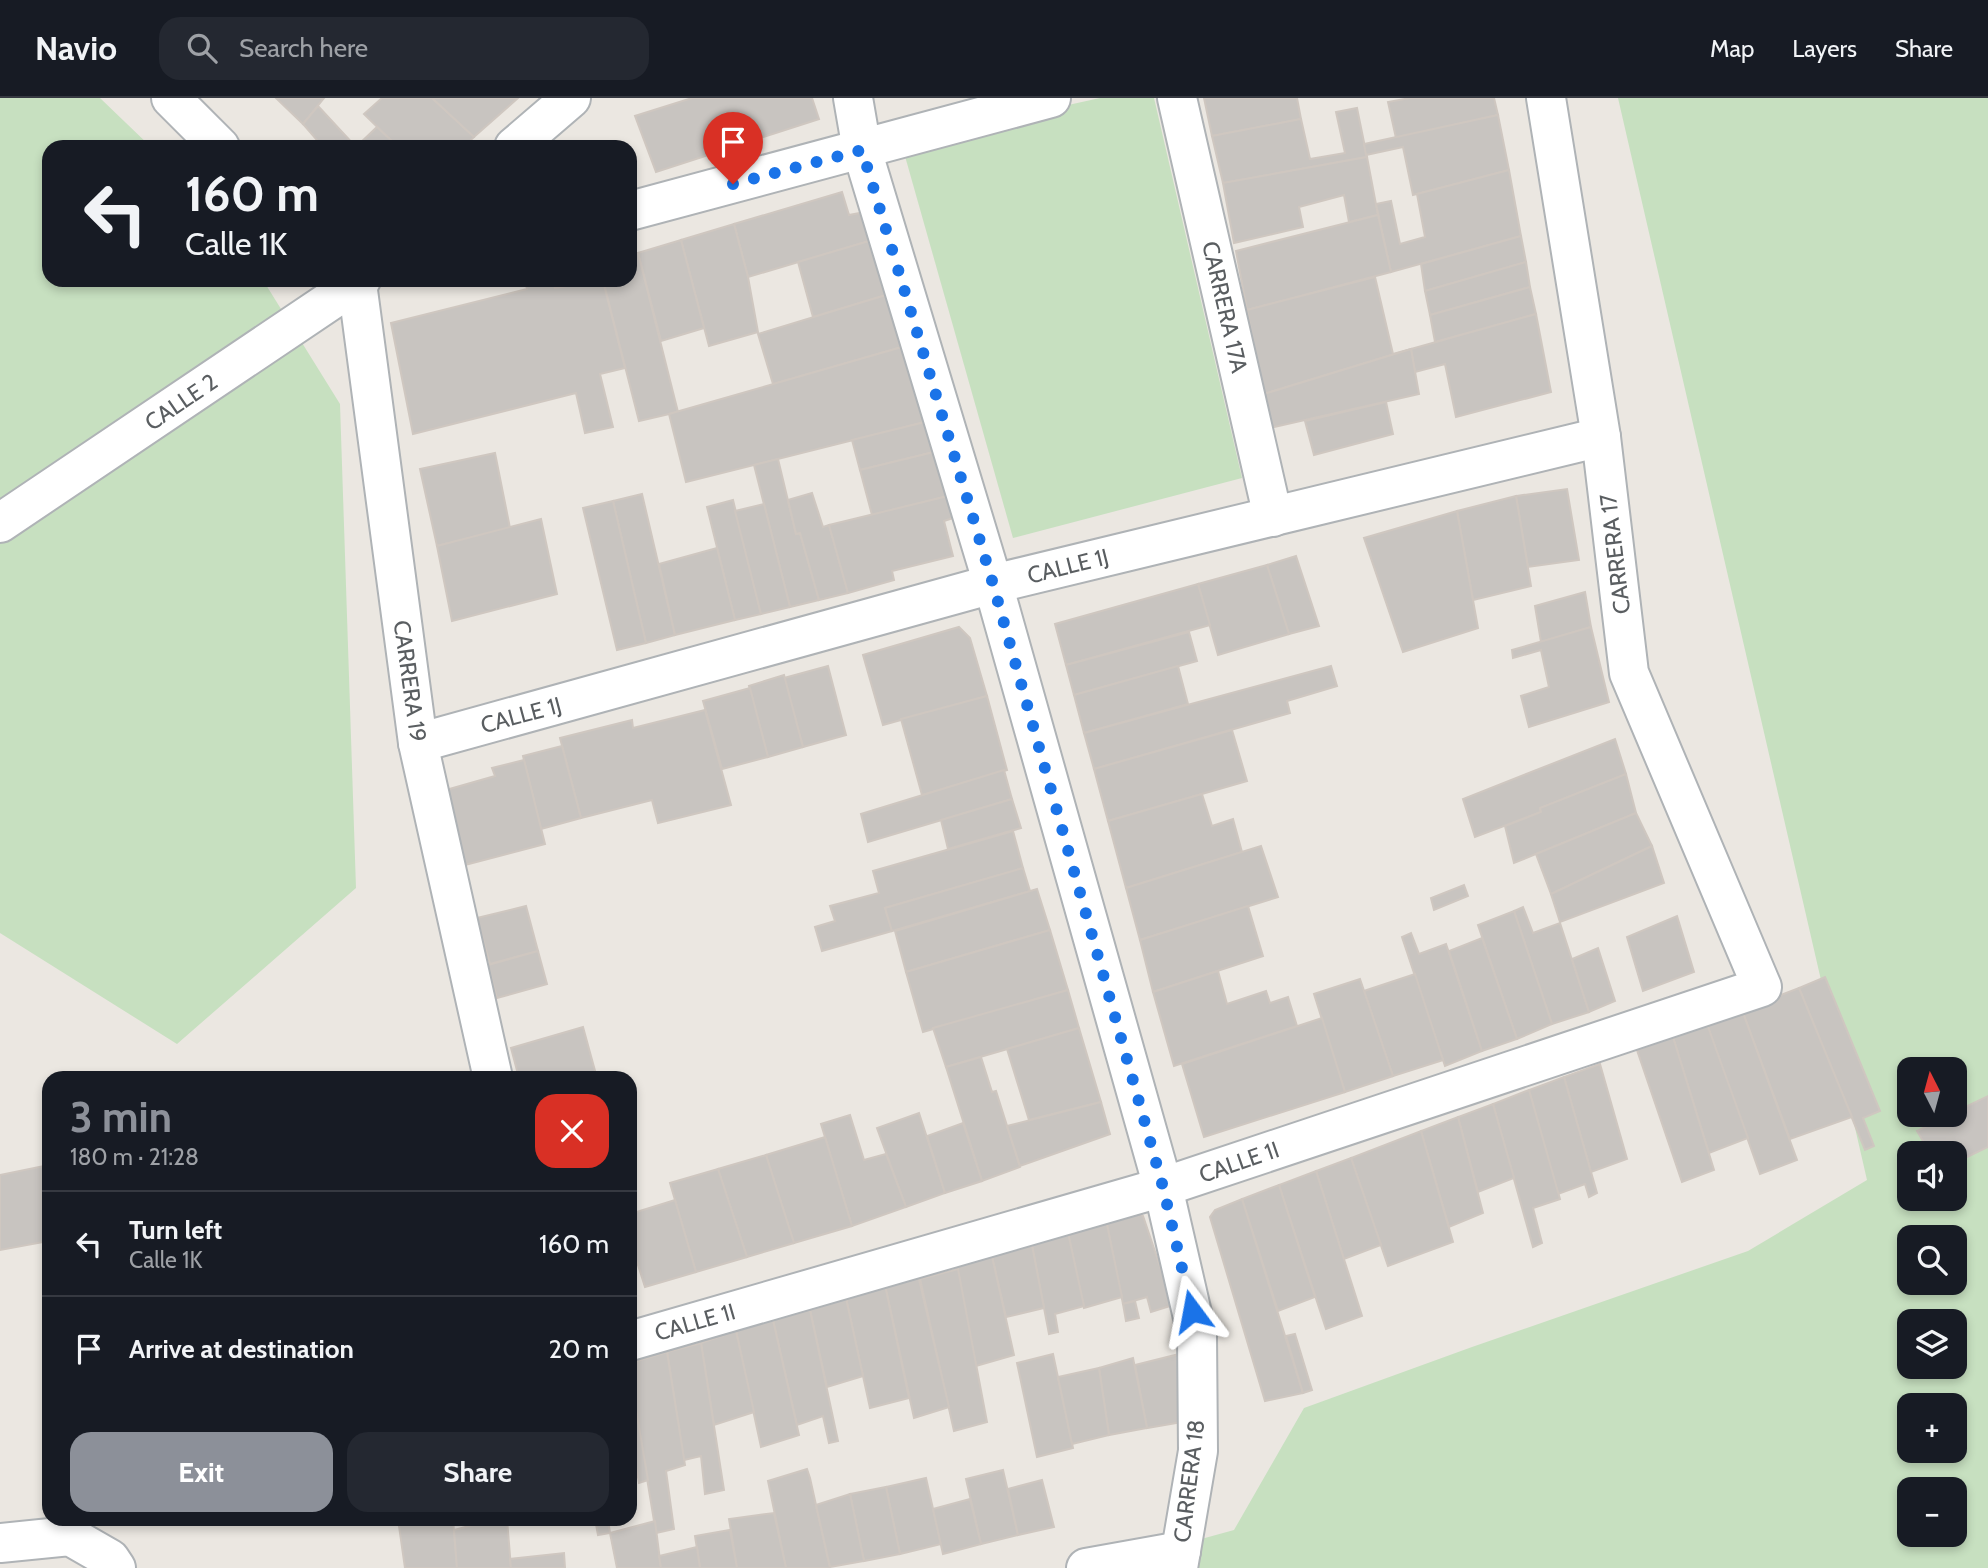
<!DOCTYPE html>
<html lang="en">
<head>
<meta charset="utf-8">
<style>
  :root { --surface:#171b24; --page:#242831; --text:#f1f3f6; --muted:#9ea1a6; --line:#363941; --accent:#8c9099 }
  body { margin:0; font-family:Cabin,sans-serif; background:var(--page); color:var(--text); height:100vh; display:flex; flex-direction:column; font-size:26px; white-space:nowrap }
  * { box-sizing:border-box; margin:0 }
  p { font-size:23px; color:var(--muted) }
  .icon { flex:none; width:38px; height:38px; fill:none; stroke:currentColor; stroke-width:2; stroke-linecap:round; stroke-linejoin:round }
  .map { position:relative; flex:1; overflow:hidden }
  .details { position:absolute; left:42px; top:973px; width:595px; height:455px; display:flex; flex-direction:column; background:var(--surface); border-radius:21px; box-shadow:0 4px 10px #0003 }
  .details>* { flex:none }
  .top-card { position:absolute; left:42px; top:42px; width:595px; height:147px; border-radius:21px; box-shadow:0 4px 10px #0003; background:#171b24; color:var(--text); overflow:hidden }
  .needle { width:46px; rotate:354deg }
  .buttons { position:absolute; left:1897px; top:959px; display:grid; gap:14px }
  .buttons a { display:grid; place-items:center; width:70px; height:70px; border-radius:14px; background:var(--surface); box-shadow:0 4px 10px #0003; font-size:35px }
  .pin { position:absolute; display:grid; place-items:center; width:60px; height:60px; color:#fff; margin:-72px -30px; border-radius:50% 50% 50% 0; rotate:-45deg; box-shadow:0 0 7px #0007 }
  .pin .icon { rotate:45deg }
  .me { position:absolute; width:77px; margin:-38px; rotate:347deg; stroke-linejoin:round; filter:drop-shadow(0 0 5px #0008) }
  .turn { display:flex; align-items:center; gap:24px; height:147px; padding:0 28px; font-size:32px }
  .turn .icon { width:91px; height:91px; stroke-width:2.5 }
  .turn b { display:block; font-size:49px; line-height:60px }
  .round { display:grid; place-items:center; flex:none; width:74px; height:74px; border-radius:21px; background:var(--page) }
  .summary { display:flex; align-items:center; justify-content:space-between; height:119px; padding:0 28px }
  h1 { font-size:42px; font-weight:700; line-height:52px; color:var(--accent) }
  .button { display:flex; gap:14px; margin-top:auto; padding:14px 28px }
  .button a { flex:1; height:80px; border-radius:21px; background:var(--accent); color:#fff; font-size:28px; font-weight:700; line-height:80px; text-align:center }
  .button a+a { background:var(--page); color:var(--text) }
  ul { padding:0; list-style:none }
  li { display:flex; align-items:center; gap:21px; height:105px; padding:0 28px; border-top:2px solid var(--line) }
  li div { flex:1 }
  li b { display:block; font-size:26px }
  li em { font-style:normal }
  header { display:flex; align-items:center; gap:42px; box-sizing:border-box; height:98px; padding:0 35px; background:var(--surface); border-bottom:2px solid var(--line) }
  header strong { font-size:33px }
  nav { display:flex; gap:38px; margin-inline-start:auto; font-size:24px }
  .search { width:490px; height:63px; background:var(--page); display:flex; align-items:center; gap:18px; box-sizing:border-box; padding:0 24px; border-radius:21px; color:var(--muted); font-size:26px }
  .map>svg:first-child { display:block }
  .green { fill:#c7e0c0; fill-rule:evenodd }
  .building { fill:#c8c4c0; stroke:#cfc7c0; stroke-width:2 }
  .lines { fill:none; stroke-linecap:round; stroke-linejoin:round }
  .pedestrian-casing { stroke:#afb3b6; stroke-width:42 }
  .minor-casing { stroke:#afb3b6; stroke-width:42 }
  .pedestrian { stroke:#fff; stroke-width:38 }
  .minor { stroke:#fff; stroke-width:38 }
  .route { stroke:#1a73e8; stroke-width:12; stroke-dasharray:0 21.6 }
  .labels { text-anchor:middle; stroke-width:6; stroke-linejoin:round; paint-order:stroke }
  .street-label { font-size:23px; fill:#5a5e61; stroke:#fff }
</style>
</head>
<body>
<header>
<strong>Navio</strong>
<div class="search"><svg class="icon" aria-label="search" viewBox="0 0 24 24"><circle cx="10" cy="10" r="6"/><path d="M15 15l6 6"/></svg>Search here</div>
<nav><a>Map</a><a>Layers</a><a>Share</a></nav>
</header>
<div class="map">
<svg width="1988" height="1470" viewBox="0 0 1988 1470">
  <rect width="100%" height="100%" fill="#ebe7e1"/>
  <g class="green">
    <polygon points="0,0 100,0 151,49 49,49 49,182 263,182 340,306 356,790 177,946 0,835"/>
    <polygon points="1100,0 1154,0 1242,380 1013,440 901,44"/>
    <path d="M1618,0h370v1470h-892l138,-38 70,-122 168,-61 276,-96 119,-71zM1909,971h46v46h-46zM1909,1055h46v46h-46zM1909,1139h46v46h-46zM1909,1223h46v46h-46zM1909,1307h46v46h-46zM1909,1391h46v46h-46z"/>
  </g>
  <g class="building">
    <polygon points="276,0 324,0 303,26"/>
    <polygon points="382,0 432,0 474,39 463,49 398,49 364,16"/>
    <polygon points="432,0 518,0 474,39"/>
    <polygon points="692,0 812,0 819,21 656,74 635,18"/>
    <polygon points="1204,0 1297,0 1301,21 1212,38"/>
    <polygon points="1410,0 1494,0 1498,17 1396,40 1388,4"/>
    <polygon points="318,8 356,49 323,49 303,26"/>
    <polygon points="1357,10 1367,59 1223,85 1212,38 1301,21 1310,61 1345,55 1336,14"/>
    <polygon points="1498,17 1509,72 1413,97 1403,49 1366,57 1364,46"/>
    <polygon points="377,29 398,49 356,49"/>
    <polygon points="1367,59 1378,117 1349,124 1344,97 1299,109 1303,129 1234,145 1223,85"/>
    <polygon points="1509,72 1521,138 1391,174 1376,106 1391,103 1400,146 1425,139 1417,96"/>
    <polygon points="842,94 849,117 860,115 869,143 748,179 734,126"/>
    <polygon points="1378,117 1391,174 1247,212 1236,153"/>
    <polygon points="734,126 748,179 758,234 709,248 681,142"/>
    <polygon points="1521,138 1526,164 1425,193 1421,166"/>
    <polygon points="681,142 704,230 661,243 638,155"/>
    <polygon points="869,143 886,197 813,219 798,164"/>
    <polygon points="638,155 678,314 639,323 603,182 630,182 630,157"/>
    <polygon points="1526,164 1530,189 1430,217 1425,193"/>
    <polygon points="1375,179 1393,256 1411,251 1264,296 1247,212"/>
    <polygon points="531,182 553,182 555,190 603,183 625,270 600,276 613,329 585,335 576,295 413,336 391,225 527,191 525,183"/>
    <polygon points="1530,189 1536,216 1435,244 1430,217"/>
    <polygon points="886,197 902,249 773,286 758,236"/>
    <polygon points="1536,216 1551,294 1456,319 1445,266 1415,274 1411,251"/>
    <polygon points="902,249 925,324 686,384 669,316"/>
    <polygon points="1411,251 1419,296 1270,330 1264,296"/>
    <polygon points="1386,304 1393,336 1314,357 1305,323"/>
    <polygon points="925,324 934,354 860,372 852,342"/>
    <polygon points="934,354 948,398 872,417 860,372"/>
    <polygon points="495,355 510,430 437,448 420,371"/>
    <polygon points="778,361 796,436 800,435 819,502 790,509 754,367"/>
    <polygon points="1567,391 1579,462 1528,469 1516,398"/>
    <polygon points="812,395 823,429 829,427 848,495 819,502 800,435 796,436 788,402"/>
    <polygon points="642,396 675,537 646,545 613,403"/>
    <polygon points="948,398 953,420 944,423 953,458 892,473 894,482 848,495 829,427"/>
    <polygon points="1516,398 1531,488 1473,502 1457,413"/>
    <polygon points="733,402 761,516 735,522 707,409"/>
    <polygon points="613,403 646,545 617,552 583,410"/>
    <polygon points="764,406 790,509 761,516 735,413"/>
    <polygon points="1457,413 1478,530 1403,554 1364,440"/>
    <polygon points="541,421 557,496 452,523 437,448"/>
    <polygon points="717,450 735,522 675,537 659,466"/>
    <polygon points="1296,458 1319,528 1289,536 1267,467"/>
    <polygon points="1267,467 1289,536 1218,557 1198,486"/>
    <polygon points="1198,486 1210,527 1066,567 1055,526"/>
    <polygon points="1585,494 1591,529 1541,544 1535,508"/>
    <polygon points="959,529 970,540 987,598 883,627 863,557"/>
    <polygon points="1591,529 1609,604 1529,629 1521,598 1549,589 1541,552 1513,560 1512,552"/>
    <polygon points="1189,534 1197,563 1074,597 1066,567"/>
    <polygon points="828,568 846,637 803,649 784,580"/>
    <polygon points="1178,568 1188,606 1084,635 1074,597"/>
    <polygon points="1331,568 1337,588 1287,603 1290,615 1094,671 1084,635"/>
    <polygon points="784,577 803,649 768,659 749,588"/>
    <polygon points="750,590 768,659 722,671 703,603"/>
    <polygon points="987,598 1007,672 922,697 901,621"/>
    <polygon points="705,612 731,707 658,725 652,702 581,720 560,640 632,622 633,630"/>
    <polygon points="1232,632 1247,683 1108,723 1094,671"/>
    <polygon points="1615,641 1626,676 1540,710 1541,714 1475,739 1463,701"/>
    <polygon points="562,648 581,720 541,731 523,658"/>
    <polygon points="524,662 545,746 465,767 446,692 495,678 492,670"/>
    <polygon points="1004,672 1012,701 868,744 861,716"/>
    <polygon points="1626,676 1636,715 1514,765 1505,728 1541,714 1540,710"/>
    <polygon points="1202,696 1212,728 1233,721 1242,754 1126,790 1108,723"/>
    <polygon points="1012,701 1021,730 948,751 941,722"/>
    <polygon points="1636,715 1652,748 1551,796 1536,756"/>
    <polygon points="1013,733 1023,770 885,810 892,833 822,853 815,829 835,823 830,808 879,795 873,773"/>
    <polygon points="1261,748 1278,799 1140,842 1126,790"/>
    <polygon points="1652,748 1664,785 1560,824 1551,796"/>
    <polygon points="1023,770 1030,793 892,833 885,810"/>
    <polygon points="1464,787 1468,798 1434,812 1431,800"/>
    <polygon points="1037,791 1050,832 906,874 895,833"/>
    <polygon points="526,808 538,853 490,866 477,820"/>
    <polygon points="1248,808 1263,858 1153,894 1140,842"/>
    <polygon points="1523,809 1533,835 1560,825 1589,914 1552,926 1514,813"/>
    <polygon points="1514,813 1552,926 1517,941 1478,827"/>
    <polygon points="1677,818 1694,874 1643,893 1627,839"/>
    <polygon points="1050,832 1068,892 923,934 906,874"/>
    <polygon points="1411,835 1419,856 1446,846 1482,953 1445,968 1402,839"/>
    <polygon points="1482,840 1517,941 1482,953 1449,853"/>
    <polygon points="1598,850 1615,903 1589,914 1572,861"/>
    <polygon points="538,853 547,886 497,900 488,867"/>
    <polygon points="1218,873 1227,906 1266,893 1270,905 1288,899 1297,928 1174,968 1153,894"/>
    <polygon points="1415,876 1443,962 1393,978 1364,893"/>
    <polygon points="1825,879 1880,1013 1863,1020 1874,1048 1865,1052 1799,890"/>
    <polygon points="1360,881 1393,978 1345,994 1314,896"/>
    <polygon points="1799,890 1852,1019 1790,1041 1742,912"/>
    <polygon points="1068,892 1079,930 946,969 933,930"/>
    <polygon points="1742,912 1797,1062 1760,1076 1707,926"/>
    <polygon points="1322,920 1345,994 1204,1039 1182,966"/>
    <polygon points="1707,926 1748,1040 1709,1055 1673,939"/>
    <polygon points="583,929 597,980 519,980 511,950"/>
    <polygon points="1079,930 1101,1004 1029,1022 1007,951"/>
    <polygon points="1673,939 1714,1072 1682,1084 1637,952"/>
    <polygon points="981,959 992,994 996,993 1020,1069 982,1083 946,969"/>
    <polygon points="1600,966 1627,1061 1591,1074 1564,979"/>
    <polygon points="1564,979 1597,1095 1589,1099 1585,1086 1558,1096 1529,992"/>
    <polygon points="1529,992 1560,1101 1533,1110 1542,1145 1533,1149 1493,1006"/>
    <polygon points="1988,998 1988,1049 1955,1065 1955,1055 1930,1055 1917,1033 1950,1017 1955,1017 1955,1014"/>
    <polygon points="1101,1004 1110,1036 1020,1068 1007,1028"/>
    <polygon points="1493,1006 1514,1080 1478,1094 1458,1019"/>
    <polygon points="919,1015 945,1095 906,1109 877,1030"/>
    <polygon points="850,1017 864,1062 886,1056 906,1109 852,1128 821,1026"/>
    <polygon points="1458,1019 1483,1115 1449,1129 1421,1033"/>
    <polygon points="963,1025 982,1083 945,1095 927,1038"/>
    <polygon points="1421,1033 1453,1144 1388,1168 1351,1060"/>
    <polygon points="825,1039 852,1128 794,1145 766,1057"/>
    <polygon points="766,1057 794,1145 747,1159 718,1071"/>
    <polygon points="1351,1060 1381,1147 1344,1161 1316,1073"/>
    <polygon points="49,1067 49,1143 0,1152 0,1077"/>
    <polygon points="718,1071 747,1159 696,1174 670,1085"/>
    <polygon points="1316,1073 1362,1218 1326,1231 1279,1087"/>
    <polygon points="1279,1087 1315,1199 1278,1213 1242,1101"/>
    <polygon points="1242,1101 1303,1295 1265,1303 1210,1119 1215,1112"/>
    <polygon points="675,1102 696,1174 645,1189 630,1142 630,1116"/>
    <polygon points="1129,1110 1143,1118 1168,1192 1170,1208 1151,1214 1147,1199 1123,1206 1105,1117"/>
    <polygon points="1105,1117 1122,1199 1084,1210 1067,1130"/>
    <polygon points="1067,1130 1084,1208 1055,1216 1058,1234 1049,1236 1031,1142"/>
    <polygon points="1031,1142 1044,1210 1006,1219 991,1154"/>
    <polygon points="991,1154 1014,1257 976,1268 955,1163"/>
    <polygon points="958,1171 987,1324 954,1333 920,1181"/>
    <polygon points="918,1177 949,1309 914,1320 885,1187"/>
    <polygon points="885,1187 909,1300 870,1310 846,1200"/>
    <polygon points="846,1200 863,1278 827,1289 810,1212"/>
    <polygon points="1135,1203 1139,1220 1126,1223 1123,1206"/>
    <polygon points="810,1212 838,1343 829,1345 823,1318 797,1327 773,1222"/>
    <polygon points="773,1222 799,1337 761,1349 736,1233"/>
    <polygon points="736,1233 754,1314 714,1327 701,1245"/>
    <polygon points="1295,1236 1312,1292 1303,1295 1286,1238"/>
    <polygon points="701,1245 724,1392 705,1396 701,1358 684,1362 667,1254"/>
    <polygon points="667,1254 685,1367 666,1373 674,1431 656,1435 630,1277 630,1265"/>
    <polygon points="1053,1256 1073,1350 1037,1359 1017,1265"/>
    <polygon points="1179,1256 1194,1322 1147,1330 1135,1267"/>
    <polygon points="1133,1260 1147,1330 1109,1337 1099,1270"/>
    <polygon points="1099,1270 1109,1337 1072,1346 1058,1279"/>
    <polygon points="630,1277 648,1382 639,1385 634,1356 630,1357"/>
    <polygon points="807,1371 810,1380 830,1470 786,1470 768,1383"/>
    <polygon points="1003,1372 1018,1437 981,1446 966,1381"/>
    <polygon points="926,1380 941,1446 900,1456 886,1389"/>
    <polygon points="1042,1382 1054,1429 1018,1437 1008,1391"/>
    <polygon points="886,1389 900,1456 864,1463 850,1396"/>
    <polygon points="850,1396 864,1463 830,1469 816,1407"/>
    <polygon points="970,1401 981,1446 943,1456 933,1411"/>
    <polygon points="774,1415 786,1470 737,1470 729,1421"/>
    <polygon points="398,1421 453,1421 457,1470 405,1470"/>
    <polygon points="495,1421 507,1421 511,1470 457,1470 454,1432"/>
    <polygon points="595,1421 608,1421 610,1435 598,1437"/>
    <polygon points="655,1423 661,1470 617,1470 610,1435"/>
    <polygon points="730,1432 737,1470 700,1470 695,1438"/>
    <polygon points="697,1449 700,1470 661,1470 659,1458"/>
    <polygon points="564,1455 565,1470 511,1470 510,1461"/>
  </g>
  <g class="lines">
    <g class="pedestrian-casing">
      <polyline id="pedestrian" points="1177,0 1273,419"/>
    </g>
    <g class="minor-casing">
      <g id="minor">
        <polyline points="171,0 220,49"/>
        <polyline points="853,0 862,52 993,486 1163,1089 1197,1237 1198,1353 1178,1470"/>
        <polyline points="514,49 571,0"/>
        <polyline points="630,113 1051,0"/>
        <polyline points="354,182 357,185 418,645 493,980"/>
        <polyline points="0,425 361,182"/>
        <polyline points="418,645 993,486 1601,339"/>
        <polyline points="630,1243 1163,1089 1762,889 1629,575 1601,339 1546,0"/>
        <polyline points="0,1445 70,1438 110,1461 116,1470"/>
        <polyline points="1086,1470 1181,1453"/>
      </g>
    </g>
    <use href="#pedestrian" class="pedestrian"/>
    <use href="#minor" class="minor"/>
  </g>
  <g class="lines">
    <polyline class="route" points="733,86 862,52 993,486 1163,1089 1192,1213"/>
  </g>
  <g class="labels">
    <g class="street-label">
      <text transform="translate(1225 209) rotate(77)" y="8">CARRERA 17A</text>
      <text transform="translate(181 304) rotate(-34)" y="8">CALLE 2</text>
      <text transform="translate(1615 456) rotate(-97)" y="8">CARRERA 17</text>
      <text transform="translate(1068 468) rotate(-14)" y="8">CALLE 1J</text>
      <text transform="translate(410 583) rotate(82)" y="8">CARRERA 19</text>
      <text transform="translate(521 617) rotate(-15)" y="8">CALLE 1J</text>
      <text transform="translate(1239 1064) rotate(-19)" y="8">CALLE 1I</text>
      <text transform="translate(695 1224) rotate(-16)" y="8">CALLE 1I</text>
      <text transform="translate(1189 1383) rotate(-83)" y="8">CARRERA 18</text>
    </g>
  </g>
</svg>
<div class="buttons">
<a><svg class="needle" viewBox="-14 -14 28 28"><path d="M0-13l5 13h-10z" fill="#e53935"/><path d="M0 13l5-13h-10z" fill="#9ea1a6"/></svg></a>
<a><svg class="icon" aria-label="sound" viewBox="0 0 24 24"><path d="M4 9h4l5-4v14l-5-4H4zM17 9q2 3 0 6"/></svg></a>
<a><svg class="icon" aria-label="search" viewBox="0 0 24 24"><circle cx="10" cy="10" r="6"/><path d="M15 15l6 6"/></svg></a>
<a><svg class="icon" aria-label="layers" viewBox="0 0 24 24"><path d="M12 4l9 5-9 5-9-5zM3 14l9 5 9-5"/></svg></a>
<a>+</a>
<a>−</a>
</div>
<div class="pin" style="left:733px;top:86px;background:#d93025"><svg class="icon" aria-label="arrive" viewBox="0 0 24 24"><path d="M6 21V4h12l-3 4 3 4H6"/></svg></div>
<svg class="me" style="left:1192px;top:1213px" viewBox="-20 -20 40 40"><path d="M0-17L14 15 0 8-14 15z" fill="#1a73e8" stroke="#fff" stroke-width="4"/></svg>
<div class="top-card">
<div class="turn"><svg class="icon" aria-label="left" viewBox="0 0 24 24"><path d="M17 20v-9H6M10 6l-5 5 5 5"/></svg><div><b>160 m</b>Calle 1K</div></div>
</div>
<section class="details">
<div class="summary"><div><h1>3 min</h1><p>180 m · 21:28</p></div><a class="round" style="background:#d93025;color:#fff"><svg class="icon" aria-label="close" viewBox="0 0 24 24"><path d="M6 6l12 12M18 6L6 18"/></svg></a></div>
<ul>
<li><svg class="icon" aria-label="left" viewBox="0 0 24 24"><path d="M17 20v-9H6M10 6l-5 5 5 5"/></svg><div><b>Turn left</b><p>Calle 1K</p></div><em>160 m</em></li>
<li><svg class="icon" aria-label="arrive" viewBox="0 0 24 24"><path d="M6 21V4h12l-3 4 3 4H6"/></svg><div><b>Arrive at destination</b></div><em>20 m</em></li>
</ul>
<div class="button"><a>Exit</a><a>Share</a></div>
</section>
</div>
</body>
</html>
